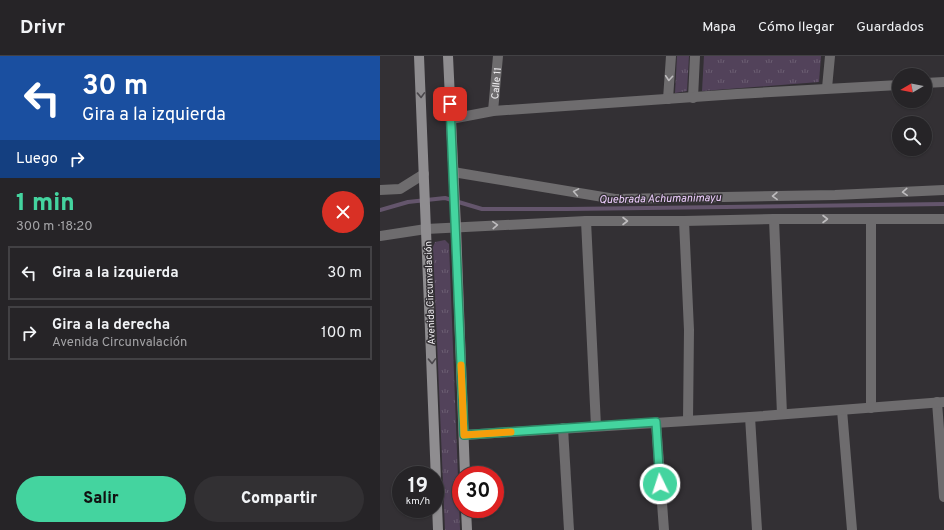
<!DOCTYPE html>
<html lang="es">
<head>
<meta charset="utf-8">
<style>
  :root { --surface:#262427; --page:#323033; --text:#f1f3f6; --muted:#a4a4a7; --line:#424144; --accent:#44d49f }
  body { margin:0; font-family:Overpass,sans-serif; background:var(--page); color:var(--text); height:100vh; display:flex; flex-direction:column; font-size:15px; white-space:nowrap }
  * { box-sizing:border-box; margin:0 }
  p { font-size:13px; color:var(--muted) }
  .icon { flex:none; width:22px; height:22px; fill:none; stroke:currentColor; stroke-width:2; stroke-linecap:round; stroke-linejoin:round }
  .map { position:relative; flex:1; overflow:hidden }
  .details { display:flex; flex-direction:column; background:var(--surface); width:380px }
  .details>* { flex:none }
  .hud { background:#1a4fa0; color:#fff; overflow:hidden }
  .needle { width:26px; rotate:260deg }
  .fabs { position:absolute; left:512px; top:12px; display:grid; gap:8px }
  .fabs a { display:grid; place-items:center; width:40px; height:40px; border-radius:50%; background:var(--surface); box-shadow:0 1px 3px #0004,0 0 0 1px var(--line); font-size:20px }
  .speed { position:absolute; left:12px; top:410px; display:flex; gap:8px; font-size:20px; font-weight:700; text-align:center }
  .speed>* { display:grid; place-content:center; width:52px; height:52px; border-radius:50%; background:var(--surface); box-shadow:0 1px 3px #0004,0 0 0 1px var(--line); line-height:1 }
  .speed small { font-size:10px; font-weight:400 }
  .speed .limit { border:6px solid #d22; background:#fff; color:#111 }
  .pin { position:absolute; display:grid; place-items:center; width:34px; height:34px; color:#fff; margin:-17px; border-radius:8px; box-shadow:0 2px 6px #0006 }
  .me { position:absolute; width:44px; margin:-22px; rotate:356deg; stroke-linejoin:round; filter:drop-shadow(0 0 3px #0008) }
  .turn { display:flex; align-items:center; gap:14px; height:84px; padding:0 16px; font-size:18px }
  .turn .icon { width:52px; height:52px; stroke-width:2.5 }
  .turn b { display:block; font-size:28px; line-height:34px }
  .then { display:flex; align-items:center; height:38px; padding:0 16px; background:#0003; gap:8px; font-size:15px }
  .round { display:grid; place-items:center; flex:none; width:42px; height:42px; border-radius:21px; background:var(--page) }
  .headline { display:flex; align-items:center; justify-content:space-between; height:68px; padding:0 16px }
  h1 { font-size:24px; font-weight:800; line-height:30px; color:var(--accent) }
  .action { display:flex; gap:8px; margin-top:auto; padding:8px 16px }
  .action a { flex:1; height:46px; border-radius:24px; background:var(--accent); color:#111; font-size:16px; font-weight:800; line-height:46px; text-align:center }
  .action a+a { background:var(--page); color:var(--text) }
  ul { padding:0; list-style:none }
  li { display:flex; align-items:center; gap:12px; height:54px; margin:0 8px 6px; padding:0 8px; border:2px solid var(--line); border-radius:0px }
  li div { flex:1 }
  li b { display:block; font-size:15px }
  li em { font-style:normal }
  header { display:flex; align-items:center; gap:24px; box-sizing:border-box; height:56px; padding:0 20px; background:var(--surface); border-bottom:1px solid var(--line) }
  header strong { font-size:19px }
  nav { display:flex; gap:22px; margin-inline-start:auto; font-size:14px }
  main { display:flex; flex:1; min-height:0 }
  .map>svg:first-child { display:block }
  .grass { fill:url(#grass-tufts) }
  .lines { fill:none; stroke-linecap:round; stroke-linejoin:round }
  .stream { stroke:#64556c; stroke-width:4 }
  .street { stroke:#6e6c6e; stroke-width:10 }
  .secondary { stroke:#8f8d90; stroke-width:10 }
  .oneway { stroke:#bebcbe }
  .oneway2 { stroke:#4a474b }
  .route-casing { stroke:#2c8a67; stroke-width:10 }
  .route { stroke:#44d49f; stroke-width:7 }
  .slow { stroke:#f59e0b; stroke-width:7 }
  .labels { text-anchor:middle; stroke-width:3; stroke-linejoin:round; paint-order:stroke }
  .street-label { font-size:10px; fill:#f3f1f4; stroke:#333034 }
  .water-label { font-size:11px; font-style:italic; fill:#eecefe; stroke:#333034 }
</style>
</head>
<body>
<header>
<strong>Drivr</strong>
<nav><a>Mapa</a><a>Cómo llegar</a><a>Guardados</a></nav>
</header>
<main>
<section class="details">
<div class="hud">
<div class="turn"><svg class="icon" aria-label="left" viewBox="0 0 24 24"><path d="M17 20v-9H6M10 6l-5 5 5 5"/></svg><div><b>30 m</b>Gira a la izquierda</div></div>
<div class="then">Luego<svg class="icon" aria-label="right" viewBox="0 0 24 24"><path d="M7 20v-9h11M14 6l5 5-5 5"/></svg></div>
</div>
<div class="headline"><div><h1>1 min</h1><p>300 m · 18:20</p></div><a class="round" style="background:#d93025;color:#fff"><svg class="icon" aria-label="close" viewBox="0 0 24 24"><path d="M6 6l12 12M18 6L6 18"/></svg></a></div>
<ul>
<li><svg class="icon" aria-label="left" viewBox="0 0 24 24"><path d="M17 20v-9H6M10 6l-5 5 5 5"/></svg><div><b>Gira a la izquierda</b></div><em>30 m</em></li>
<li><svg class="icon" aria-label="right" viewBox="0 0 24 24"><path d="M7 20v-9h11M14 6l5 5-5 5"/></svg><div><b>Gira a la derecha</b><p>Avenida Circunvalación</p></div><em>100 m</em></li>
</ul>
<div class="action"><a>Salir</a><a>Compartir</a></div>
</section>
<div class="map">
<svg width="564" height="474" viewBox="0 0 564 474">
  <defs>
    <pattern id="grass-tufts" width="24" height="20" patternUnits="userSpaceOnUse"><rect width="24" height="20" fill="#52425a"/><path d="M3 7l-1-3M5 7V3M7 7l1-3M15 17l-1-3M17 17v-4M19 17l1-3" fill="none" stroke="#6b5e72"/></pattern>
  </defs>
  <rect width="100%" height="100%" fill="#333034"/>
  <g class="grass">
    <polygon points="297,0 309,0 307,35 295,37"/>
    <polygon points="324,0 441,0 439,26 322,35"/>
    <polygon points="65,184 69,188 80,474 65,474 53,191 55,186"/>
  </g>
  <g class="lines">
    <polyline class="stream" points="0,154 28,146 65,142 102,153 188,153 564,148"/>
    <g class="street">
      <polyline points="545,27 564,26"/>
      <polyline points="447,32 450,0"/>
      <polyline points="313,42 315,0"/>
      <polyline points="288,43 291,0"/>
      <path id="s1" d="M113,55l5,-55"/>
      <polyline points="71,63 113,55 357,38 519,29"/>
      <polyline points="73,116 235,143 455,139 564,134"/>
      <polyline points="0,134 20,133 44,118"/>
      <polyline points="394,163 402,358"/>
      <polyline points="491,163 491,352"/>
      <polyline points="206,165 216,370"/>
      <polyline points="304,165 309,274 308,364"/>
      <polyline points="0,180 46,173 206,165 304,165 394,163 564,163"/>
      <polyline points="557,346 564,441"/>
      <polyline points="462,354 472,474"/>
      <polyline points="370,361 377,474"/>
      <polyline points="276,366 284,474"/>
      <polyline points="183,372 189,474"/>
      <polyline points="84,379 370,361 564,346"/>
    </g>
    <g class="secondary">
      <polyline points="39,0 58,474"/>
      <polyline points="68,0 76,171 85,419"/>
      <polyline points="86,453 87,474"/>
    </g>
  </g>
  <defs><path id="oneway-chevron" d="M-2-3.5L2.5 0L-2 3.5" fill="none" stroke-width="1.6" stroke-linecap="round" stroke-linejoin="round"/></defs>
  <g class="oneway">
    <use href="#oneway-chevron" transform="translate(289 22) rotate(94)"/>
    <use href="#oneway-chevron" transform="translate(196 136) rotate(-170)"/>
    <use href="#oneway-chevron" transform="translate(525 136) rotate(177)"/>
    <use href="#oneway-chevron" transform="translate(395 140) rotate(179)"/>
    <use href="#oneway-chevron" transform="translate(445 163)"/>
    <use href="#oneway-chevron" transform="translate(245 165)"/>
    <use href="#oneway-chevron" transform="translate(115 169) rotate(-3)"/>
  </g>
  <g class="oneway2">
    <use href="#oneway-chevron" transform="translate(41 39) rotate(88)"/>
    <use href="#oneway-chevron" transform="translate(52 305) rotate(88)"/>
  </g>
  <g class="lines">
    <g class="route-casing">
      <polyline id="route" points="70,48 84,379 276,366 280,428"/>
    </g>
    <use href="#route" class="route"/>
    <polyline class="slow" points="81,309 84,379 131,376"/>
  </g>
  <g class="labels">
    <g class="street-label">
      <text dy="4" stroke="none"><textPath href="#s1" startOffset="28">Calle 11</textPath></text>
      <text transform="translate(49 237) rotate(-92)" y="4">Avenida Circunvalación</text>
    </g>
    <g class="water-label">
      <text transform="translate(280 142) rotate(-1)" y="4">Quebrada Achumanimayu</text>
    </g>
  </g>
</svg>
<div class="fabs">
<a><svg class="needle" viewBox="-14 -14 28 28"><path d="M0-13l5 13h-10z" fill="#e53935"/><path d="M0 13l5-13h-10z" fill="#a4a4a7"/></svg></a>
<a><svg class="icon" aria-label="search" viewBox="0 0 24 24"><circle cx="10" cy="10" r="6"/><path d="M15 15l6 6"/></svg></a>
</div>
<div class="speed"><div>19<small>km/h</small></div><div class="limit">30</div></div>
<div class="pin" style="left:70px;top:48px;background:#d93025"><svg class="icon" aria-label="arrive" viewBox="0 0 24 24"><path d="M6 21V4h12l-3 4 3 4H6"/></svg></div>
<svg class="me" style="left:280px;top:428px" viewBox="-20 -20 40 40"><circle r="17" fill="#44d49f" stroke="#fff" stroke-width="3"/><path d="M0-11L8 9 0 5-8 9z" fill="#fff"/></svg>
</div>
</main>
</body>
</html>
